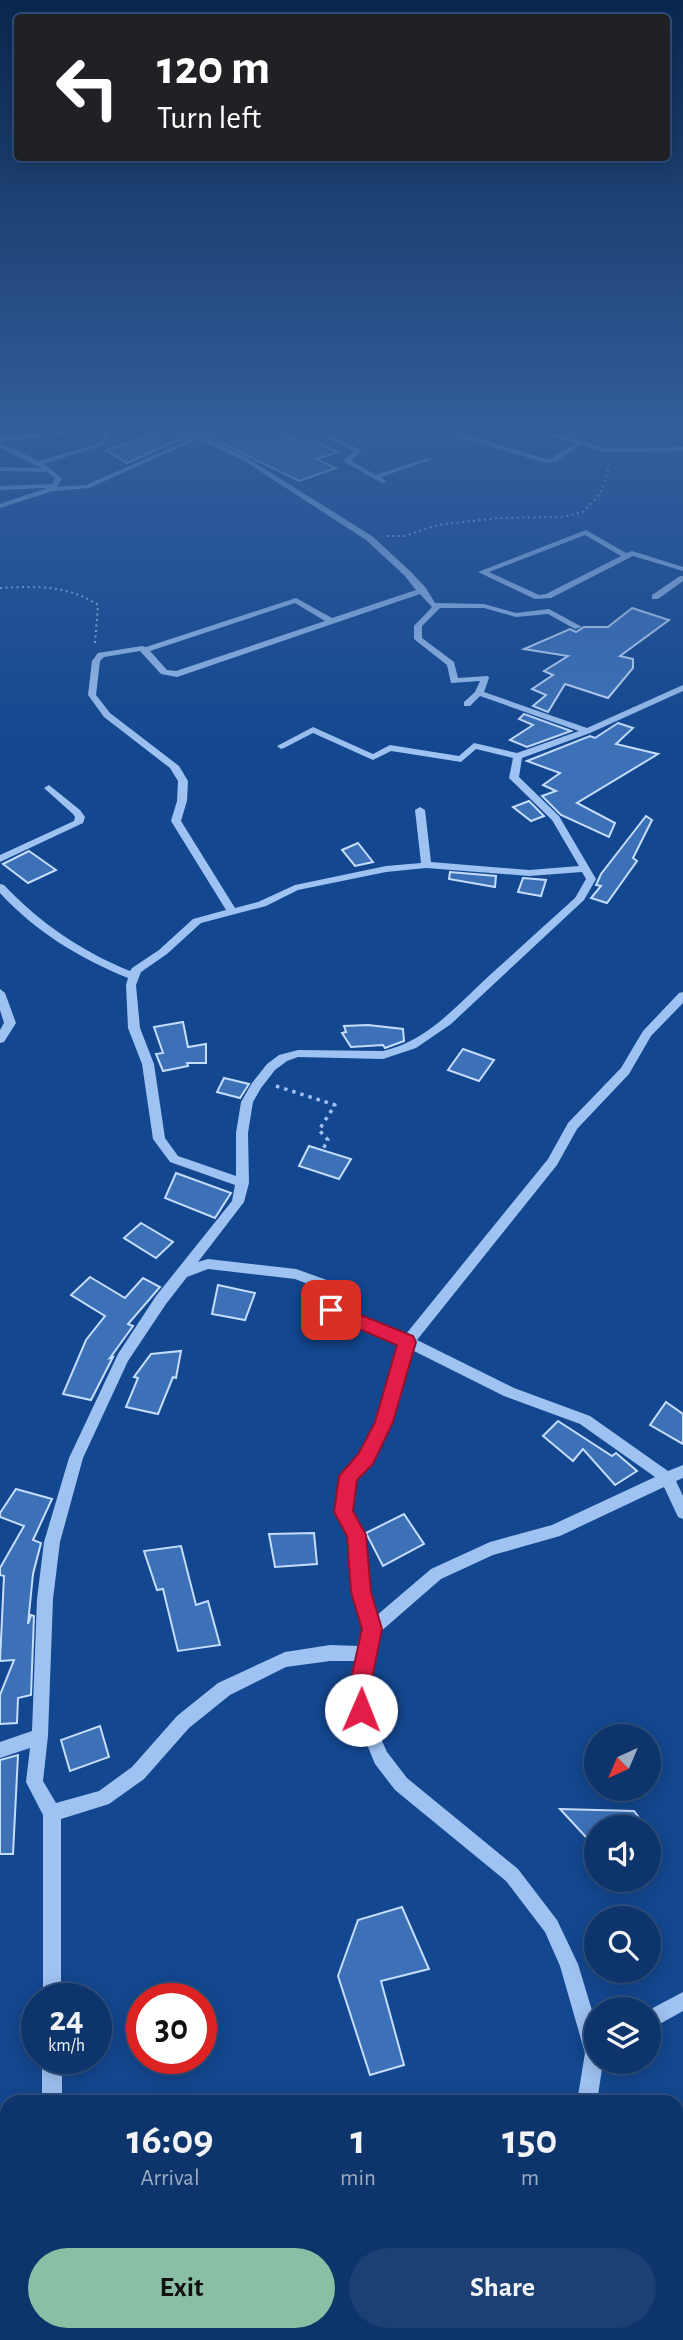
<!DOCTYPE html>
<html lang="en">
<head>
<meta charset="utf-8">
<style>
  :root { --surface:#0e356b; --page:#1c4073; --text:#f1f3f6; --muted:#9babc1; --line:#2e507e; --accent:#8abfa5 }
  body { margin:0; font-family:"Alegreya Sans",sans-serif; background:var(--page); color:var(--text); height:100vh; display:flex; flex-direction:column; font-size:26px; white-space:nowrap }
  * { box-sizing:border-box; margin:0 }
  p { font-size:23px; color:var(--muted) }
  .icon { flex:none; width:38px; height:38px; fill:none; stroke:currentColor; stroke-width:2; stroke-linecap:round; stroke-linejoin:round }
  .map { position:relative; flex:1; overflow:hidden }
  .drawer { position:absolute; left:0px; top:2095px; width:684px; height:247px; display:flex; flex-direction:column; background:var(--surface); border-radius:21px 21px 0 0; box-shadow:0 4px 18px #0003,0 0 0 2px var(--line) }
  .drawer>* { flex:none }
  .guide { position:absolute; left:14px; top:14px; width:656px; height:147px; border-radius:7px; box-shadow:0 4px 18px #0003,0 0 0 2px var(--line); background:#202124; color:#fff; overflow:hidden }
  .needle { width:46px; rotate:224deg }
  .fabs { position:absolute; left:584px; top:1724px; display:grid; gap:14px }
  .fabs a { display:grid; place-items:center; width:77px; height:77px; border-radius:50%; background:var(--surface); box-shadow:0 4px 18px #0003,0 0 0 2px var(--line); font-size:35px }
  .speed { position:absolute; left:21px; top:1983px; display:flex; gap:14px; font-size:35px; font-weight:700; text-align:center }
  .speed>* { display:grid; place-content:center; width:91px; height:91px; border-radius:50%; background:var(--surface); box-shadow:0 4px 18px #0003,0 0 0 2px var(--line); line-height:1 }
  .speed small { font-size:18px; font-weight:400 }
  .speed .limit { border:10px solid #d22; background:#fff; color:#111 }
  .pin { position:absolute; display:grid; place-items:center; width:60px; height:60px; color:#fff; margin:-30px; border-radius:14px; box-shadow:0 4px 10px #0006 }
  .me { position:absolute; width:77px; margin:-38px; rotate:1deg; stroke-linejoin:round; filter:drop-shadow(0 0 5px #0008) }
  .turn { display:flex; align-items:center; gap:24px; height:147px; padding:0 28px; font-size:32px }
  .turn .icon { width:91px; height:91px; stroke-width:2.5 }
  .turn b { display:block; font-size:49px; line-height:60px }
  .eta { display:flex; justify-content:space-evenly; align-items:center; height:119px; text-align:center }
  .eta b { font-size:42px; font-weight:700; line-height:49px }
  .primary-button { display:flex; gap:14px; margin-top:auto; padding:14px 28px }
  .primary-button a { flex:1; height:80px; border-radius:42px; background:var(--accent); color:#111; font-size:28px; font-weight:700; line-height:80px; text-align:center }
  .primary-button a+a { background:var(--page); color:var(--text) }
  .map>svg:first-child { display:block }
  .building { fill:#3c71b8; stroke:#c5ddfc; stroke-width:2 }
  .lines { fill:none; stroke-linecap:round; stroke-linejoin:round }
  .path-far1 { stroke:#9ec2f1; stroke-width:2; stroke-dasharray:2 3.5; stroke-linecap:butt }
  .path { stroke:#9ec2f1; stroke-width:3.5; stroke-dasharray:3.5 5; stroke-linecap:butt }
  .minor { fill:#9ec2f1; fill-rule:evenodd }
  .route { fill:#e11d48; stroke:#92132f; stroke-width:2 }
</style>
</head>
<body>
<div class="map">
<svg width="683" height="2340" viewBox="0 0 683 2340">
  <rect width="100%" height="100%" fill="#13478f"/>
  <g class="building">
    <polygon points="234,426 268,426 302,442 311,439 338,452 317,459 336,468 299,481 207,436"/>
    <polygon points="173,429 190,435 127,463 106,450"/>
    <polygon points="632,608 669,620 620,656 633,659 633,668 608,698 565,684 548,712 533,706 546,695 532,689 553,675 544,671 568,656 524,649 570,629 576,632 584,627 608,627"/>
    <polygon points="524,714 571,731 527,747 510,740 533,725 519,719"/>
    <polygon points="618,723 633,728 616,744 658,754 577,803 615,823 609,837 561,815 542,796 556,791 543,785 560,773 527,761 590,736 595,738"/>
    <polygon points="529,801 544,816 531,821 513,807"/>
    <polygon points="646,816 652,820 633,858 637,861 607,903 591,898 601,886 596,885 601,874"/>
    <polygon points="358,843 373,862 355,866 342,850"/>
    <polygon points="29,851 56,870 28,883 3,864"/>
    <polygon points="450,872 496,876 495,887 449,879"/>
    <polygon points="523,878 546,880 541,896 518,892"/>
    <polygon points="183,1022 188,1047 206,1044 206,1063 187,1063 188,1066 163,1071 156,1054 163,1053 154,1027"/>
    <polygon points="368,1025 403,1029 404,1041 385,1048 383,1045 351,1047 342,1033 346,1032 344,1026"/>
    <polygon points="463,1049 494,1060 479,1081 448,1070"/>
    <polygon points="224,1078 249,1084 240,1098 217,1092"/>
    <polygon points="309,1146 351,1159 339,1179 299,1166"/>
    <polygon points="176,1173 231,1193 215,1218 165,1198"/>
    <polygon points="141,1223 173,1242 156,1258 124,1238"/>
    <polygon points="90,1277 125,1298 143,1278 160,1287 128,1324 133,1326 110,1358 113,1357 91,1400 63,1394 86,1340 105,1316 71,1295"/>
    <polygon points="218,1285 255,1293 245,1320 212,1314"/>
    <polygon points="181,1351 176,1378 173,1377 158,1414 126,1407 138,1378 134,1377 151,1354"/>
    <polygon points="666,1402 683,1414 683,1444 650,1425"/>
    <polygon points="558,1421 612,1456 616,1453 637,1471 615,1485 583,1449 573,1461 543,1436"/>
    <polygon points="16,1489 52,1499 33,1540 41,1543 33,1574 28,1624 31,1615 34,1616 31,1695 18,1698 17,1723 0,1724 0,1695 14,1660 0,1661 4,1576 0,1575 0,1568 24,1526 0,1517 0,1513"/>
    <polygon points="404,1514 424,1544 383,1566 366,1533"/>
    <polygon points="314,1533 317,1564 275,1567 269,1534"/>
    <polygon points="181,1546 196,1605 208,1601 220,1645 178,1651 163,1589 157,1590 144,1551"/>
    <polygon points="100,1726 109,1757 70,1771 61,1740"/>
    <polygon points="18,1755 13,1854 0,1854 0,1760"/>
    <polygon points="560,1809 634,1811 646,1827 597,1827 597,1849"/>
    <polygon points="402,1907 429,1969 381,1981 404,2065 370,2075 338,1976 358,1920"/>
  </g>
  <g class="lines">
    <g class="path-far1">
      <polyline points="387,536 404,536 438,525 498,518 562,517 583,512 600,494 611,460"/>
      <path d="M0,588c35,-2 68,-3 98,17l-3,39"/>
    </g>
    <polyline class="path" points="276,1086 335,1105 319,1130 328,1140 323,1149"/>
    <g class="minor">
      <path d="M148,426h9l-14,6 -30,-1 -10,14 -59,19 18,14 -5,9 29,-2 105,-46 3,-5 -22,-8c10,0 20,5 29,4 11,-1 20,-4 30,-4l-31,9 47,23 125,78 38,35 16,17 9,15 49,1 32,9 33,-4 33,18 -7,2 -27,-15 -32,3 -32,-9h-44l-18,18v12l32,24 4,16 30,-2 1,2 -5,14 103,36 96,-43v6l-93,42 -68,25 -3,19 40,39 37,63 -12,21 -133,124 -35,24 -33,11 -85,-2 -11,4 -12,9 -14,18 -8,14 -5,31 1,50 -5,19 -46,60 10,-3 88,10 42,15 2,4 -2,19 68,27 142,-175 20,-36 53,-55 22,-37 36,-38 4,-1v11l-32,33 -22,38 -52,55 -20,36 -140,175 97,48 76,28 78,55 15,-6v13l-7,3 7,15v23l-5,-2 -14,-30 -104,49 -67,19 -52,24 -62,54 -11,51 1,26 8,20 10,22 20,26 111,91 39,51 21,44 19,63v35h6l-6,40h-20l8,-49 -25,-87 -15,-34 -39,-51 -111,-91 -20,-26 -22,-54 -1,-26 5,-23h-27l-44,6 -56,28 -41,33 -45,51 -35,25 -48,15v179h-18v-183l-17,-33 4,-34 -30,10v-16l32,-11 5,-132 7,-57 25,-84 49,-104 38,-58 76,-95 3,-16 -65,-23 -17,-23 -11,-75 -14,-36 -2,-43 2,-7c-49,-20 -92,-46 -128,-85v-9l4,1c36,38 77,66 126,86l2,-3 27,-18 34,-31 33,-9 -55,-89 6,-20 1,-20 -8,-13 -66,-51 -16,-22 4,-34 6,-8 44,-7 4,1 150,-49 36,20 84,-28 -12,-15 -38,-35 -123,-80 -45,-21 -109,49 -36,3 -53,17v-4l47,-16 -47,2v-4l52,-2 3,-6 -8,-6 -47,-1v-4l41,1 -41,-20v-11l111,-10 31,1zM106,431l-7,12 -60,18 -36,-17v-3zM420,594l12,13 -18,19v13l33,26 4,18 29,-2 -5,11 -11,10v4h6l10,-10 99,35 -62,22 -43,-10 -15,13 -69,-11 -17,9 -60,-27 -36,19 4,3 3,-1 29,-15 60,27 18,-9 70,11 15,-13 37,9 -4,20 43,42 27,46 -50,4 -98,-8 -6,-52 -5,-3 -5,3 6,53 -35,3 -91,19 -37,17 -23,6 -54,-87 6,-20 1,-20 -9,-15 -69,-53 -14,-18 4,-34 4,-4 36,-6 21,23 16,3zM295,603l30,18 -149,50 -9,-1 -17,-19zM426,868l103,8 53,-4 4,7 -11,19c-28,25 -56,51 -84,76 -33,30 -63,67 -108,77l-85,-1 -19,5 -12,9 -15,19 -11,19 -5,31v43l-58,-20 -13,-18 -11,-74 -14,-36 -4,-43 5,-13 26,-18 34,-31 65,-17 32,-16 88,-18zM208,1269l87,10 31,12 -2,19 2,4 56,21 18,9 -23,78 -16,32 -20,22 -5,36 13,24 4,56 11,37 -4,17 -30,-1 -45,7 -67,31 -41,33 -45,51 -33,24 -43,12 -13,-22 5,-45 5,-137 7,-57 23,-84 45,-97 38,-57 21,-27zM412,1350l92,46 76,28 75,53 -103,48 -62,17 -59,27 -55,47 -7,-24 -5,-57 -13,-24 4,-32 16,-17 20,-40z"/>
      <polygon points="304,426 312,426 361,450 361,452 351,461 376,475 428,458 433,459 381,477 387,482 382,483 344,462 344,460 354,451"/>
      <polygon points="432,426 438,426 546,459 552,458 575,443 519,426 529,426 569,438 566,426 572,426 576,434 576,439 605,448 683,447 683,451 605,452 581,445 556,461 546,463 432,429"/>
      <path d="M586,530l40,23 6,-2 51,16v4l-50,-15 -82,42 -16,1 -57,-27zM585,535l36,21 -75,38 -7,1 -50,-23z"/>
      <polygon points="680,576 683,576 683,581 658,599 652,599 652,595"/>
      <polygon points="49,785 80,810 85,817 83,823 0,862 0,855 74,821 75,817 73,814 44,788"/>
      <polygon points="0,989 5,993 16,1023 4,1042 0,1043 0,1030 4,1023 0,1010"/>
      <polygon points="683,1992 683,2011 649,2030 649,2010"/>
      <rect x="42" y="2058" width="20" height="44"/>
      <polygon points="7,2274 7,2305 0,2307 0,2276"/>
      <polygon points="259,2334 288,2334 291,2340 261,2340"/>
      <polygon points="543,2334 565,2334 564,2340 542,2340"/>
    </g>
  </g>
  <linearGradient id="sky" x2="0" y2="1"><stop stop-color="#0a274f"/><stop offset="0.57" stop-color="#335e9b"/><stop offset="1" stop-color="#335e9b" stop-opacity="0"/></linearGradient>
  <rect width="683" height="753" fill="url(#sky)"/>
  <polygon class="route" points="331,1303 413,1336 416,1342 393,1422 373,1464 357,1480 353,1511 366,1535 371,1592 382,1629 371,1684 372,1710 369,1717 361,1720 354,1717 350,1684 362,1629 351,1592 347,1536 334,1512 339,1476 359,1453 375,1422 397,1345 324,1314 322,1310 324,1305"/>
</svg>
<div class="fabs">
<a><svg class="needle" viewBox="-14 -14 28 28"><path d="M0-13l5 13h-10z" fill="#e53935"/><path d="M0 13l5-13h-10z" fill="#9babc1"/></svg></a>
<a><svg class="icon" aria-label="sound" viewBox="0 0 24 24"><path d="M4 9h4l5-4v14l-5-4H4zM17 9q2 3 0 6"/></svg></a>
<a><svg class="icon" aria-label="search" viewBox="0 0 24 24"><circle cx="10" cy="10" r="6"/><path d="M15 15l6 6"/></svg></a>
<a><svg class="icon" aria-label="layers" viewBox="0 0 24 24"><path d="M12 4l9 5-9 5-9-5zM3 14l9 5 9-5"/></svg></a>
</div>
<div class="speed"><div>24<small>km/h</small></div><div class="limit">30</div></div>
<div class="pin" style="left:331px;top:1310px;background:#d93025"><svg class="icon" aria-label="arrive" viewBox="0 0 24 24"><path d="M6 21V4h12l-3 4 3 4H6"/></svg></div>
<svg class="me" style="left:361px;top:1710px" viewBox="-20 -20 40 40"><circle r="19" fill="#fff"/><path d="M0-13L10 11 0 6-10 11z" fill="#e11d48"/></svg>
<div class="guide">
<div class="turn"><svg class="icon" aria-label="left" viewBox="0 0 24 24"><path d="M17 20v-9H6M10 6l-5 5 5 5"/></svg><div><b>120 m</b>Turn left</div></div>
</div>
<section class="drawer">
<div class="eta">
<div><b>16:09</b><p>Arrival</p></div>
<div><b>1</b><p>min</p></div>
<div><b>150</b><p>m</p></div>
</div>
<div class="primary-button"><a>Exit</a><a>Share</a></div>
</section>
</div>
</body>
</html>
